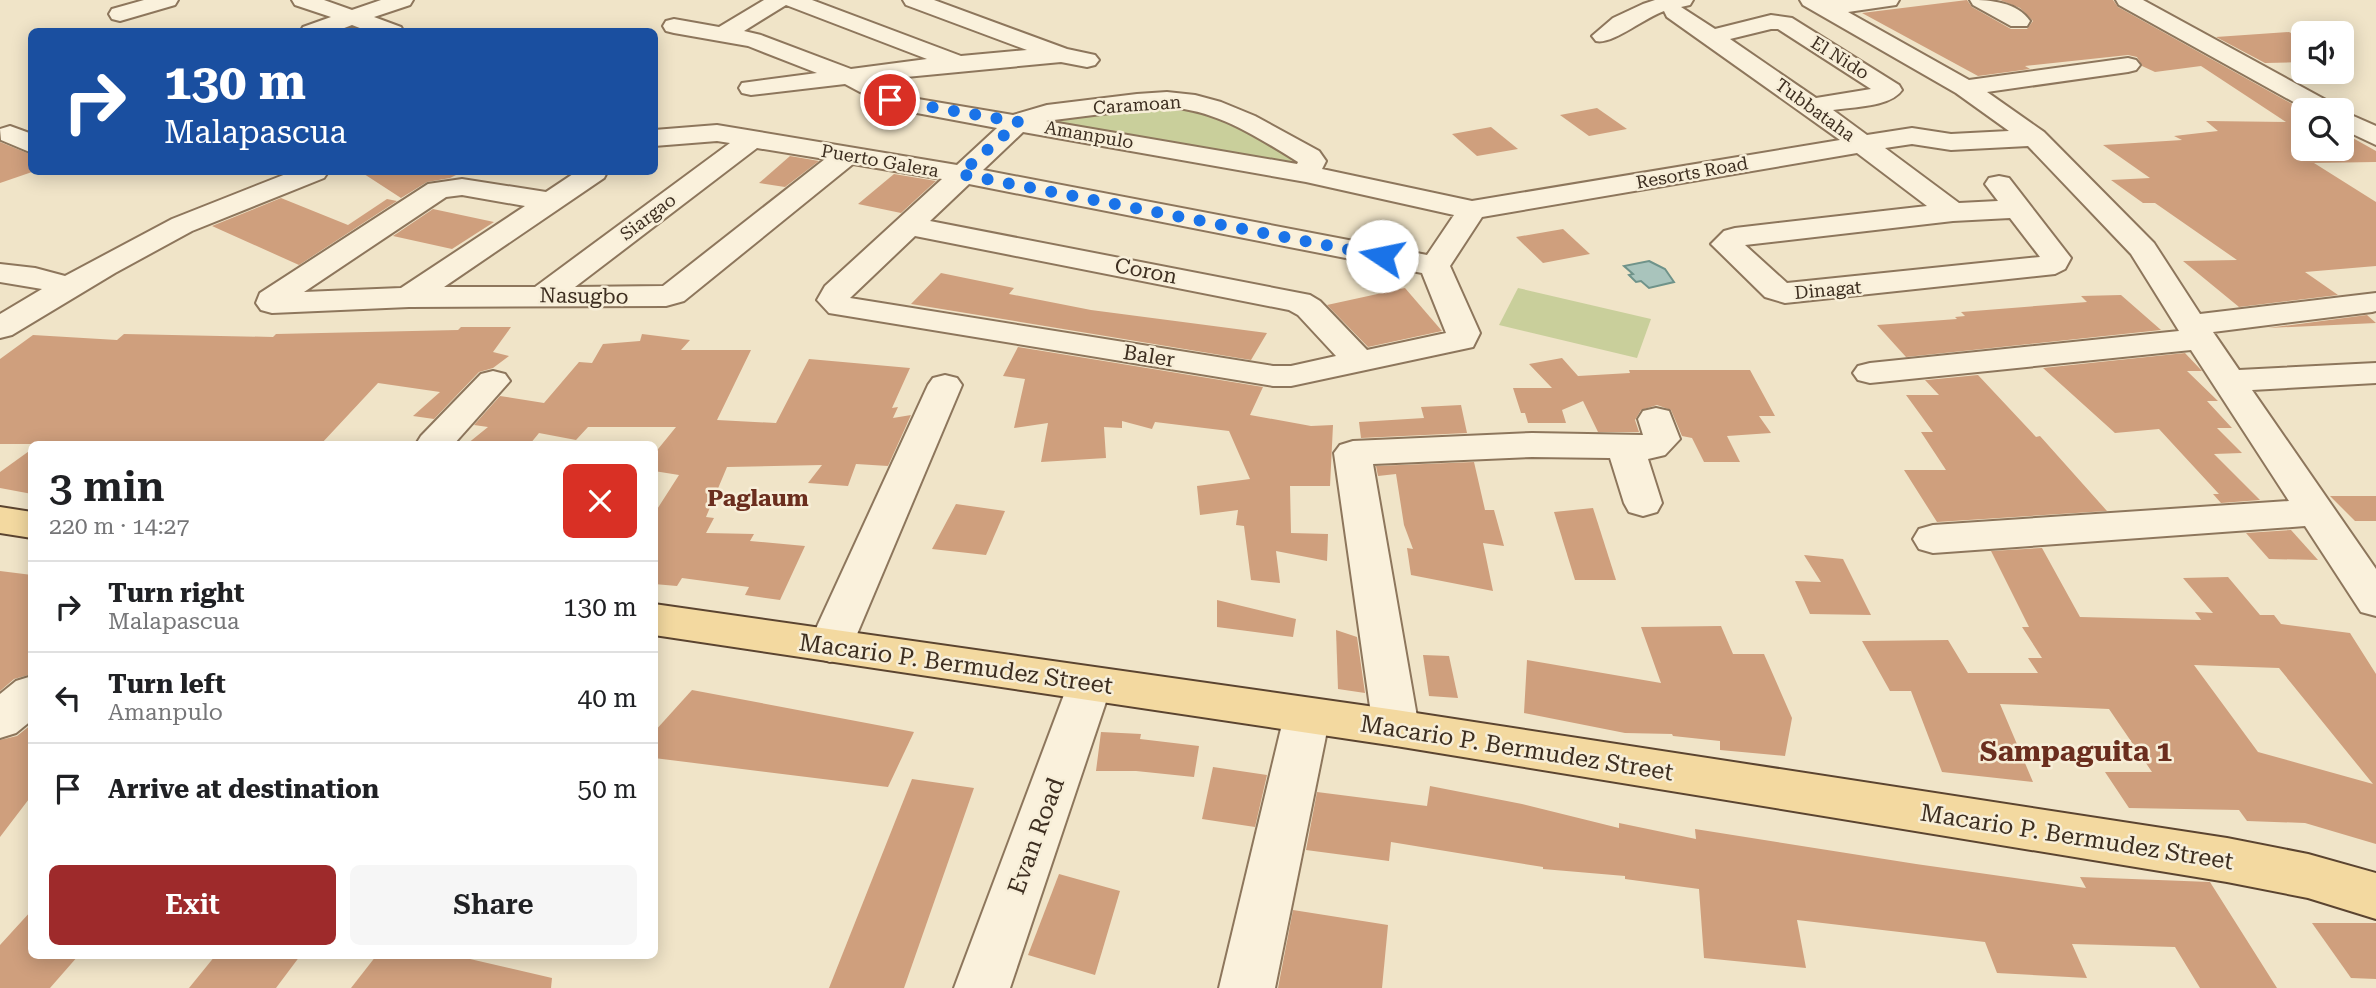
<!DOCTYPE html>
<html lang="en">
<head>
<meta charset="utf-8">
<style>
  :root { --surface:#fff; --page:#f6f6f6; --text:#202124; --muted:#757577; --line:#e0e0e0; --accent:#9e2a2b }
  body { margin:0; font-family:"Roboto Serif",serif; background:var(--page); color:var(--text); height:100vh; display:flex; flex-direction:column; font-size:26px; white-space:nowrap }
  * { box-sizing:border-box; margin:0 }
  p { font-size:23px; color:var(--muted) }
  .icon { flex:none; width:38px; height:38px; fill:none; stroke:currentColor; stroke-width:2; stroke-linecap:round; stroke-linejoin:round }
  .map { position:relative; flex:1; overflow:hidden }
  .details { position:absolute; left:28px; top:441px; width:630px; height:518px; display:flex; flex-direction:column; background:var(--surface); border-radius:10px; box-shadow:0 4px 18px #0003 }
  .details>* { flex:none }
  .hud { position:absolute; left:28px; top:28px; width:630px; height:147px; border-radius:10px; box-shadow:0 4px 18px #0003; background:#1a4fa0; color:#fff; overflow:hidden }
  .fabs { position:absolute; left:2291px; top:21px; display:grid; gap:14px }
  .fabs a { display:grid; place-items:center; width:63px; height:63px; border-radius:10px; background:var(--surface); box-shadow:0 4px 18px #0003; font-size:35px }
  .pin { position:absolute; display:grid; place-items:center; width:60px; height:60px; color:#fff; margin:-30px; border:4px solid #fff; border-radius:50%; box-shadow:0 2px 7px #0007 }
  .me { position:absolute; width:77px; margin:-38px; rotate:281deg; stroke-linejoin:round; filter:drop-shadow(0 0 5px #0008) }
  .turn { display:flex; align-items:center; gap:24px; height:147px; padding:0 21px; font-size:32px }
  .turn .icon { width:91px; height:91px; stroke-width:2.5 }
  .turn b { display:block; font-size:49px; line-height:60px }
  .round { display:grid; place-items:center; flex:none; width:74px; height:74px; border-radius:10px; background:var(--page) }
  .overview { display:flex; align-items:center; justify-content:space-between; height:119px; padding:0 21px }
  h1 { font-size:42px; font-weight:600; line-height:52px }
  .cta { display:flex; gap:14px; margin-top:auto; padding:14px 21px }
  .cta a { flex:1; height:80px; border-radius:10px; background:var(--accent); color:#fff; font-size:28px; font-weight:600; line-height:80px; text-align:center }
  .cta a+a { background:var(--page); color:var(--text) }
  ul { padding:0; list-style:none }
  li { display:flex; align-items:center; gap:21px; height:91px; padding:0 21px; border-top:2px solid var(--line) }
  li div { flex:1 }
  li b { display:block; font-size:26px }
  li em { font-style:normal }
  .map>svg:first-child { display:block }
  .green { fill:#c9cf9b }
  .water { fill:#a9c4bc; stroke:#6f938a; stroke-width:2 }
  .building { fill:#cf9f7d; fill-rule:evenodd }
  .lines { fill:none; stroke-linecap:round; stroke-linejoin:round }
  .minor-casing { stroke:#8d765c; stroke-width:4 }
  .major-casing { stroke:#5b4430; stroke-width:4 }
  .minor { fill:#faf1dc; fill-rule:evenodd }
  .major { fill:#f3d9a0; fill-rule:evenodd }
  .route { stroke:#1a73e8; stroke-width:12; stroke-dasharray:0 21.6 }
  .labels { text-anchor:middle; stroke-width:5; stroke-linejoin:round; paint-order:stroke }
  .far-street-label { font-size:18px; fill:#3d2e20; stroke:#f7eed8 }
  .street-label { font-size:21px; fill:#3d2e20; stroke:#f7eed8 }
  .neighbourhood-label { font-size:23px; font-weight:bold; fill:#6b2e1e; stroke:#f7eed8 }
  .near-street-label { font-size:24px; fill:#3d2e20; stroke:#f7eed8 }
  .near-neighbourhood-label { font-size:28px; font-weight:bold; fill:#6b2e1e; stroke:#f7eed8 }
</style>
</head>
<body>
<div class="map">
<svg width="2376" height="988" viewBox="0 0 2376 988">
  <rect width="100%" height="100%" fill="#f0e4c8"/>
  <g class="green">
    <polygon points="1147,105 1208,111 1294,151 1291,163 1040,121"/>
    <polygon points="1518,288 1651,319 1637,358 1499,325"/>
  </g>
  <polygon class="water" points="1649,261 1665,269 1674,282 1649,288 1641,281 1636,282 1629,275 1633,274 1624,266"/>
  <g class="building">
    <polygon points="1967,0 1972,7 2011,29 2027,29 2033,21 2020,8 2000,0 2113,0 2118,7 2303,110 2303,149 2342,149 2342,132 2376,151 2376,162 2314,163 2376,202 2376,266 2305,272 2338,295 2239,307 2183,261 2237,260 2155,203 2143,203 2111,180 2150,178 2103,145 2182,140 2174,136 2218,131 2206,121 2286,122 2201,66 2155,72 2142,66 2137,57 2128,55 2025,66 2030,69 1978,76 1862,13"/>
    <polygon points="2289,32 2303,39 2303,62 2265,63 2216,37"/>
    <polygon points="1597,108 1627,129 1589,136 1560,115"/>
    <polygon points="1491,127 1518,149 1477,156 1452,134"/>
    <polygon points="0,142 32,155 32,172 0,183"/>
    <polygon points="790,156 819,161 785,187 759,183"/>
    <polygon points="361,172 462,172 450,178 427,182 401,198"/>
    <polygon points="894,174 936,181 901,213 858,204"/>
    <polygon points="281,198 348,225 387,199 397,201 299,265 212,226"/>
    <polygon points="433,209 494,222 452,249 393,236"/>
    <polygon points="1563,229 1590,254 1543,263 1516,237"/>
    <polygon points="941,273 1014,288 1009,294 1091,310 1267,333 1251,360 911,304"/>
    <polygon points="1405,288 1442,331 1368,347 1327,305"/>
    <polygon points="2121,295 2161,330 1906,357 1877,325 1957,319 1955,317 1965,316 1961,312 2087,302 2081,296"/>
    <polygon points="2367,315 2376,323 2268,328"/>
    <polygon points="461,327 511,327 493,352 509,356 493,368 479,372 434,419 413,416 440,392 378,383 321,444 0,444 0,359 33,335 117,340 124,334 273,337 276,334 458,330"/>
    <polygon points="642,334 690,340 681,350 751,350 717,420 776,423 809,359 910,368 892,408 898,407 893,418 911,415 888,466 856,464 848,486 808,483 822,465 727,467 706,517 714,518 706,533 754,534 750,541 805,546 780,600 745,595 749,587 682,578 677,586 654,584 654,514 679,475 654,471 654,454 676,427 588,427 576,440 539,433 530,444 467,444 488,427 474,425 500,396 544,403 579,362 592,363 603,344 640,341"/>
    <polygon points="1018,347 1263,387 1250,415 1311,426 1333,425 1330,486 1290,486 1291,533 1328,534 1327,561 1276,551 1280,583 1251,580 1244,526 1236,525 1238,510 1200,515 1197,486 1250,479 1229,431 1155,422 1152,429 1122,421 1122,428 1104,427 1106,458 1041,462 1048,423 1014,428 1025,379 1003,376"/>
    <polygon points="2185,353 2202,371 2187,371 2218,401 2207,401 2232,428 2217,428 2242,453 2214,454 2260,500 2221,503 2213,494 2219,494 2159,429 2115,433 2043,368"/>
    <polygon points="1562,358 1578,376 1630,373 1629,370 1750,370 1775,416 1759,416 1771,433 1727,436 1740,462 1704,462 1692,438 1682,436 1671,410 1657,405 1641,410 1635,420 1639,432 1598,432 1583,401 1562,410 1566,423 1528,423 1525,413 1521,413 1513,388 1552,388 1529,364"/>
    <polygon points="1978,375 2036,437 2040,436 2107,511 1937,522 1904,470 1946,470 1921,432 1933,432 1906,395 1939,395 1925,380 1927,380"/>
    <polygon points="1461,405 1467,433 1361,438 1359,422 1424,418 1421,407"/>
    <polygon points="32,449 32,494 0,488 0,472"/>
    <polygon points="1474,462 1485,510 1494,510 1504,546 1483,543 1493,591 1411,575 1407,548 1413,549 1404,525 1396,474 1378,476 1376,466"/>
    <polygon points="2330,496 2376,496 2376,521 2355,521"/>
    <polygon points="956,504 1005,511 986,555 932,549"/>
    <polygon points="1593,508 1616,580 1575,580 1554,512"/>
    <polygon points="2291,530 2318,560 2269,559 2246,533"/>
    <path d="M2042,548l38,69 121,3 -6,-8 18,1 -30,-35 45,-1 32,38h14l7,9 69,9 26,41v170l-71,-21 -58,-2 -8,-11 -110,-2 -24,-36h47l-43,-63 -109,-5 33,78 -91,-10 -31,-81h-21l-28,-50 86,-1 20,33h70l-10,-15h14l-20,-31h7l-38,-76zM2194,665l85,3 94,116 -115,-32z"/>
    <polygon points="1804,555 1843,559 1871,615 1810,614 1795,581 1821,582"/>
    <polygon points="0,571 32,575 32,674 14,679 0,691"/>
    <polygon points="1217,600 1296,619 1293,637 1217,627"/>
    <polygon points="1721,626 1733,654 1764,654 1792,718 1785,756 1720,750 1720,741 1673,736 1672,734 1625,733 1524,713 1527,660 1661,683 1641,627"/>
    <polygon points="1336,630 1357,637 1365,693 1338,689"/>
    <polygon points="1423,655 1449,656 1458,698 1429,696"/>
    <polygon points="692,690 914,732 888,787 654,758 654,732"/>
    <polygon points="32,724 32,795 0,837 0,740 17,736"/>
    <polygon points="1101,732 1141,734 1140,739 1199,746 1194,777 1136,771 1096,771"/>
    <polygon points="1213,767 1267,775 1255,827 1202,819"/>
    <polygon points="912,779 974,788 904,988 829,988"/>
    <polygon points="1430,786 1522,804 1619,828 1619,823 1696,839 1695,829 1916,864 2086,888 2080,877 2210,882 2277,988 2200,988 2175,947 2072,944 2087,978 1997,973 1985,942 1797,920 1806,968 1704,958 1699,889 1625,879 1625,876 1543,869 1543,867 1391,842 1389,861 1306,850 1317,792 1427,806"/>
    <polygon points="1059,874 1120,891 1095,975 1028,955"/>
    <polygon points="32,910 32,956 78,956 50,988 0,988 0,945"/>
    <polygon points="1293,910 1388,925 1382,988 1278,988"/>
    <polygon points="2312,923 2376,923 2376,979 2351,978"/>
    <polygon points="215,956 300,956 276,988 189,988"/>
    <polygon points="376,956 457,956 552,978 551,988 351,988"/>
  </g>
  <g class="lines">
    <g class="minor-casing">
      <g id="minor">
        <polygon points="144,0 178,0 175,5 120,21 112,19 109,14 112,9"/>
        <polygon points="292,0 324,0 352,10 381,0 413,0 410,5 374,17 401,27 404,32 370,32 352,25 334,32 300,32 303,27 331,17 295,5"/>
        <path d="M764,0h48l149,56 66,-6 -121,-45 -3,-5h31l133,49 28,6 4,5 -4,5 -8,2 -26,-5 -186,18 31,17 107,18 34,-10 90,-11 30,-2 28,3 26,7 34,14 64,35 7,10 -4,8 150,32 368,-61 -173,-123 -3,-6c-20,7 -52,34 -68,30l-4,-5 21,-18 30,-14 12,-4h38l-3,5 -9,2 34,22 56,-14 21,3 107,67 3,5c-11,17 -50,17 -69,20l34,25 45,-7 39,6 58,-3 -53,-38 -153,-88 -3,-5h99l-3,5 -48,7 121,68 159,-22 8,2 4,5 -4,5 -8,2 -141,20 57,40 110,111 46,71 176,-21v18l-4,1 -159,20 26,38 137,-7v20l-124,7 124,179v47l-15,-4 -56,-86 -372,27 -14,-4 -6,-10 6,-10 14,-4 356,-24 -98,-151 -321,33 -12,-3 -5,-7 5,-7 12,-3 309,-32 -48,-77 -103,-108 -77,4 -39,-6 -27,4 74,55 39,-2 -13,-17 4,-6 10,-2 10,2 62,80 -6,11 -10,5 -270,29 -20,-6 -54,-53 13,-13 11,-3 192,-22 -70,-53 -375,64 -32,49 30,67 -7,14 -182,39h-18l-444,-73 -12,-13 8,-14 117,-107 -89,-15 -169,137 -18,5 -257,1 -137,6 -11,-3 -5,-7 4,-10 168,-109 34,-5 84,13 30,-20h31l-3,6 -160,109h91l195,-144 -13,-2 -63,5v-16l63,-5 240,40 40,-37 -107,-20 -45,-24 -94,11 -9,-2 -3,-5 3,-5 75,-10 -69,-27 -74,-13 -8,-2 -3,-5 3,-5 8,-2 45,8zM786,5l141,54 -76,10 -90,-34 -17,-4zM1771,29h7l93,60 -55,9 -86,-59zM1157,107c54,-1 97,28 141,55l-1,2 -251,-43zM1023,132l283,50 148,33 -27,40 -444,-85zM757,148l68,11 -162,127 -88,1zM969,184l453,89 24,60 -79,17 -47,-49 -10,-6 -380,-74zM462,195l63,11 -124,82 -97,4 142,-95zM2010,218l30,39 -253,26 -42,-38 208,-24zM915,236l374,74 9,5 38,41 -45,10h-18l-423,-68z"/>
        <path d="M1970,0c21,0 47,2 60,21l-3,5h-16l-38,-21z"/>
        <polygon points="2116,0 2143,0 2335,105 2339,110 2308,110 2119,5"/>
        <polygon points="2342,111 2376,126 2376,145 2342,129"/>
        <polygon points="10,126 32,134 32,153 1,140 0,129"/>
        <polygon points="291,172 328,172 324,178 192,231 115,273 12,335 0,338 0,314 42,289 0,282 0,264 35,268 65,276 172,219"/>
        <polygon points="493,371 505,374 510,381 454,444 416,444 421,436 481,374"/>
        <polygon points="945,375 957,378 962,385 852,646 845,657 830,662 815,657 808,646 928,385 933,378"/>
        <polygon points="1656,408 1669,411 1680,439 1665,455 1648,459 1662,503 1657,512 1643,516 1629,512 1624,503 1610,458 1532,457 1373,464 1419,728 1412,741 1396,746 1380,741 1373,728 1334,453 1340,445 1353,441 1532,433 1643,435 1638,419 1643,411"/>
        <polygon points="1090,667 1106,672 1112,684 1010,988 954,988 1068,684 1074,672"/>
        <polygon points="32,676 32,720 16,733 0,738 0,694 16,681"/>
        <polygon points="1307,698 1323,703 1330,716 1275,988 1219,988 1284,716 1291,703"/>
      </g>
    </g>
    <g class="major-casing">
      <g id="major">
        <polygon points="0,507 32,512 32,538 0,533"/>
        <polygon points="654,604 1396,710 2227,838 2308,854 2376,873 2376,919 2308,898 2227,882 1396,746 654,635"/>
      </g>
    </g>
    <use href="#minor" class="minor"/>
    <use href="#major" class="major"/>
  </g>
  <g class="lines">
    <polyline class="route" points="890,100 1019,122 960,174 1382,256"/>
  </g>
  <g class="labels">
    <g class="far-street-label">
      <text transform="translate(1840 58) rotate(32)" y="6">El Nido</text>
      <text transform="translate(1137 105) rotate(-4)" y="6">Caramoan</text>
      <text transform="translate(1815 110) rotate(36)" y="6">Tubbataha</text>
      <text transform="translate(1089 135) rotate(10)" y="6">Amanpulo</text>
      <text transform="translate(880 161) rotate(10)" y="6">Puerto Galera</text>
      <text transform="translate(1692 173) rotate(-10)" y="6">Resorts Road</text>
      <text transform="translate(648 217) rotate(-37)" y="6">Siargao</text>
      <text transform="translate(1828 290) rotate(-5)" y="6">Dinagat</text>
    </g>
    <g class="street-label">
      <text transform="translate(1146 271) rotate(11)" y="7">Coron</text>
      <text transform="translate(584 296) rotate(1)" y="7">Nasugbo</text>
      <text transform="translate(1149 356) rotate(9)" y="7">Baler</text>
    </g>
    <g class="neighbourhood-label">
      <text x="758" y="506">Paglaum</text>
    </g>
    <g class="near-street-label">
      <text transform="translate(956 664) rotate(8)" y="8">Macario P. Bermudez Street</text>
      <text transform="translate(1517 748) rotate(9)" y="8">Macario P. Bermudez Street</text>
      <text transform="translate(1036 836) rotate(-70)" y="8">Evan Road</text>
      <text transform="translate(2077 837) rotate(9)" y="8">Macario P. Bermudez Street</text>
    </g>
    <g class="near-neighbourhood-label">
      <text x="2076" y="761">Sampaguita 1</text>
    </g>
  </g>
</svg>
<div class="fabs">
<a><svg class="icon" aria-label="sound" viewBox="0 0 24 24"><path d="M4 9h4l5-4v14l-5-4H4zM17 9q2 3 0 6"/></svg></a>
<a><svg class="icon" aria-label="search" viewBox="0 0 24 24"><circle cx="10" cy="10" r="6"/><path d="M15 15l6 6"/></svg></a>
</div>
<div class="pin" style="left:890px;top:100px;background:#d93025"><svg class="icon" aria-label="arrive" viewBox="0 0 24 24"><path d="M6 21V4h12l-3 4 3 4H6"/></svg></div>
<svg class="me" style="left:1382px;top:256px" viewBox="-20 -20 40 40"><circle r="19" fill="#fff"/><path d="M0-13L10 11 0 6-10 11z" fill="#1a73e8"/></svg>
<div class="hud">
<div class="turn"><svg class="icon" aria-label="right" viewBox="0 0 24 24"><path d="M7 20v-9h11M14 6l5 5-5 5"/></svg><div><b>130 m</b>Malapascua</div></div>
</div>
<section class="details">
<div class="overview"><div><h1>3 min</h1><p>220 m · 14:27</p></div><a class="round" style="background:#d93025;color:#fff"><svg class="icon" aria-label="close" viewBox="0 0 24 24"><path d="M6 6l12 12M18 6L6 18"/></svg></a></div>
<ul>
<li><svg class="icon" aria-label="right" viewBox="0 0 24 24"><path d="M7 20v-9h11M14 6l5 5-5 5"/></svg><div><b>Turn right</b><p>Malapascua</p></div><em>130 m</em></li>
<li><svg class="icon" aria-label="left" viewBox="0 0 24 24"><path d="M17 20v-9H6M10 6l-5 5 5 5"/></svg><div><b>Turn left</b><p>Amanpulo</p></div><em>40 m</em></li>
<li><svg class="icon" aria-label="arrive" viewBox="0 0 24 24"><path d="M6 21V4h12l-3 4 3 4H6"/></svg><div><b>Arrive at destination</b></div><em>50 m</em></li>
</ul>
<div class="cta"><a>Exit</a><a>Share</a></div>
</section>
</div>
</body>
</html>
